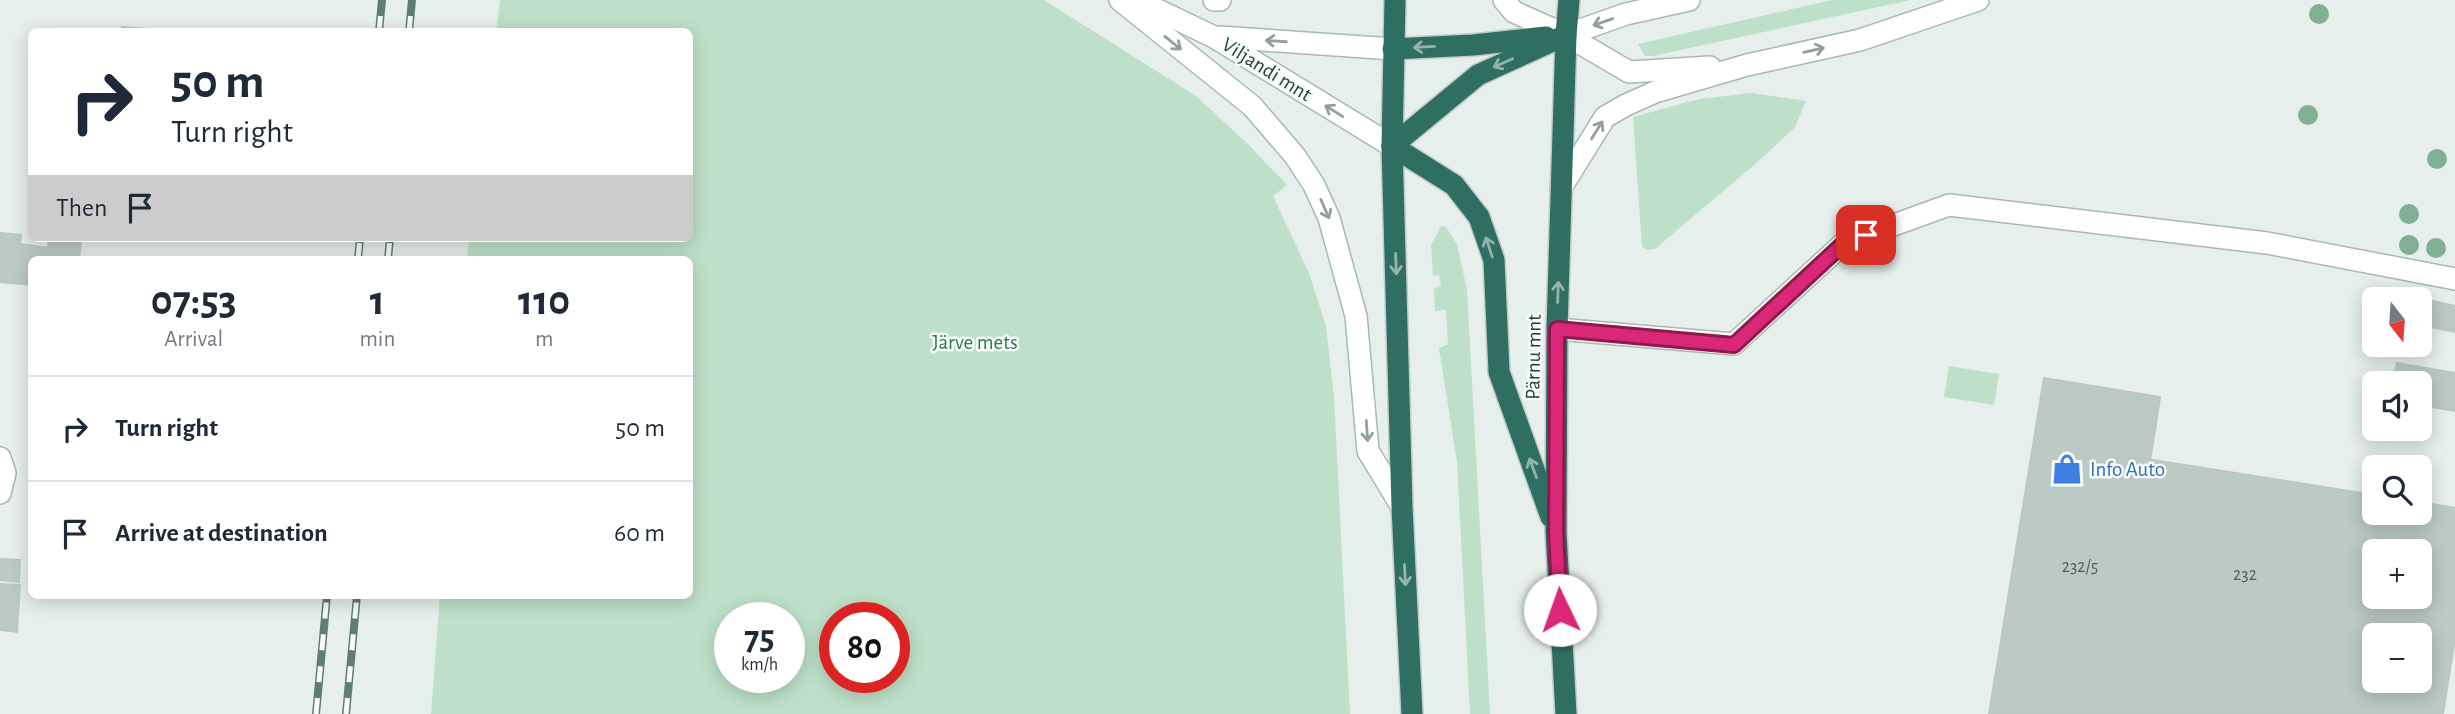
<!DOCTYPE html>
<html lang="en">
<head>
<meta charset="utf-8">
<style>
  :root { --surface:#fff; --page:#f2f2f3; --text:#1f2937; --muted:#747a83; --line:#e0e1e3 }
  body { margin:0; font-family:"Alegreya Sans",sans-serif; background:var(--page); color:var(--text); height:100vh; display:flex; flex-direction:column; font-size:26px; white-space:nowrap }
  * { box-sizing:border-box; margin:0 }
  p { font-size:23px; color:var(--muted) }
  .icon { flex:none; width:38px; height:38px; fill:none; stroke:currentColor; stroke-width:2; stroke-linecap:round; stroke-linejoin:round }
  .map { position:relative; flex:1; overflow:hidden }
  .side { position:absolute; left:28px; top:256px; width:665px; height:343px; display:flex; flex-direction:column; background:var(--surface); border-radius:10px; box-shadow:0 4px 18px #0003 }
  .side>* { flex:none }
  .guide { position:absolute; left:28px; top:28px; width:665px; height:214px; border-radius:10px; box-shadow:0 4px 18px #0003; background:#fff; color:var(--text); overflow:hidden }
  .needle { width:46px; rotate:163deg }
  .controls { position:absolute; left:2362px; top:287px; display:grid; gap:14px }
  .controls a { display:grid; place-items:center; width:70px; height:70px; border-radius:10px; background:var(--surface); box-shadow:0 4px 18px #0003; font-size:35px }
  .speed { position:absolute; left:714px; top:602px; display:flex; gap:14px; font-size:35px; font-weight:700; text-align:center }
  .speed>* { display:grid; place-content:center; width:91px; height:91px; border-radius:50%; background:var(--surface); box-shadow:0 4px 18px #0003; line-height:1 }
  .speed small { font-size:18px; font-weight:400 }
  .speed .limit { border:10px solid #d22; background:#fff; color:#111 }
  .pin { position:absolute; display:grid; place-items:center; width:60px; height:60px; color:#fff; margin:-30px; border-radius:14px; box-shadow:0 4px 10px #0006 }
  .me { position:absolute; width:77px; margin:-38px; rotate:357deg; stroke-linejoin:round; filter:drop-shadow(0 0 5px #0008) }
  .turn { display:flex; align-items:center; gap:24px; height:147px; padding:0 28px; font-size:32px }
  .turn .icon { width:91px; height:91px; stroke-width:2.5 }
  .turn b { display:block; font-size:49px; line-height:60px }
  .then { display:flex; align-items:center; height:66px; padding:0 28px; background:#0003; gap:14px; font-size:26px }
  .eta { display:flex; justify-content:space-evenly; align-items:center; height:119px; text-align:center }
  .eta b { font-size:42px; font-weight:700; line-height:49px }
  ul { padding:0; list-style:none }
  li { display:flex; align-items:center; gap:21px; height:105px; padding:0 28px; border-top:2px solid var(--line) }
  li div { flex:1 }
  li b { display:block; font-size:26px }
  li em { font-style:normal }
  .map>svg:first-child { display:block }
  .green { fill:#bfe0c8; fill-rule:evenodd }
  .building { fill:#bbcac4; stroke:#b8c9c2; stroke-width:2; fill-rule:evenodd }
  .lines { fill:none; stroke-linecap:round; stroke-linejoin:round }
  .lane-casing { stroke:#a8b8b2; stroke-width:24 }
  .street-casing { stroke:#a8b8b2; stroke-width:24 }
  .secondary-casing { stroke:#a4bbb3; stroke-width:24 }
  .highway-casing { stroke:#c2cac8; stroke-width:24 }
  .lane { stroke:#fff; stroke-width:21 }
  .street { stroke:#fff; stroke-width:21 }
  .secondary { stroke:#fff; stroke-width:21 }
  .highway { stroke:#2f6f62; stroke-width:21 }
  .rail-casing { stroke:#5f7d75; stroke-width:8 }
  .rail { stroke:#f7fbf9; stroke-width:5; stroke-dasharray:16; stroke-linecap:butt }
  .tree { fill:#80af93 }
  .oneway { stroke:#92a09c }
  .oneway2 { stroke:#93b5ae }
  .route-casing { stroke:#8e194d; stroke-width:18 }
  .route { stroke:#db2777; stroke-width:12 }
  .labels { text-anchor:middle; stroke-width:5; stroke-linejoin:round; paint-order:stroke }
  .number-label { font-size:18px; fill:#4a645c }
  .street-label { font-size:21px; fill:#24423a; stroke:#f7fbf9 }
  .park-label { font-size:21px; fill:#2d7a4b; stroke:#f7fbf9 }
  .shop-label { font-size:21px; fill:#366cbe; stroke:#f7fbf9; text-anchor:start }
</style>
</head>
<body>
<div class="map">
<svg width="2455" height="714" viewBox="0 0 2455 714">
  <rect width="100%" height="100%" fill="#e6efeb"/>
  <g class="green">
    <path d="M500,0h544l152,96 53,49 38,40 -14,11 36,77 17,53 8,71 16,317h-919l9,-119h250v-336h-223l2,-21h221v-206l-194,-1zM730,618h59v59h-59zM835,618h59v59h-59z"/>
    <polygon points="1832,0 1911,0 1653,56 1645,56 1638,44"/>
    <polygon points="1752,93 1806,101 1795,127 1761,159 1655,249 1647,250 1642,247 1633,117 1699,99"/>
    <polygon points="1441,226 1446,227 1457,244 1467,290 1490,714 1470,714 1457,462 1439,348 1448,344 1446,310 1435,311 1434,289 1441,286 1439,275 1433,276 1431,245"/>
    <polygon points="1949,366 1999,374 1994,405 1944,397"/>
  </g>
  <g class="building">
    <polygon points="122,27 159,30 180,32 122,32"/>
    <polygon points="0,233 21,235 20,244 48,248 49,238 81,242 79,259 32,259 32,285 0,282"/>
    <polygon points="2403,294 2455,306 2455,332 2420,325 2420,299 2402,299"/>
    <polygon points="2397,363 2455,373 2455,411 2420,405 2420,383 2393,383"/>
    <polygon points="2044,378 2160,397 2156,424 2068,410 2019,714 1989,714"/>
    <polygon points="2068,410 2156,424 2150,460 2134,457 2098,684 2025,673"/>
    <path d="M2134,457l241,38v18h45v-11l35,6v130l-12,76h-350zM2375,551h45v46h-45zM2375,635h45v46h-45z"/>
    <polygon points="0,559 20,560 19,582 0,580"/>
    <polygon points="0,584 20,585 17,632 0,630"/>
    <polygon points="2025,673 2098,684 2093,714 2019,714"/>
  </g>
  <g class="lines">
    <g class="lane-casing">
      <g id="lane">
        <polyline points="1504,0 1514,12 1566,35 1629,72 1710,67"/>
        <polyline points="1566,35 1626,14 1689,0"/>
        <polyline points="1561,188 1605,117 1626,105 1655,92 1747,65 1860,40 1978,0"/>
        <polyline points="1557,329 1734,344 1844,243 1949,205 2267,243 2455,279"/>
      </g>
    </g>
    <g class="street-casing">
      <polyline id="street" points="0,458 5,473 0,493"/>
    </g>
    <g class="secondary-casing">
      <g id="secondary">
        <polyline points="1120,0 1252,106 1295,156 1314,185 1329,218 1356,316 1368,451 1402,507"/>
        <polyline points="1137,0 1214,37 1392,146"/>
        <polyline points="1214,0 1220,0"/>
        <polyline points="1220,37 1393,49"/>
      </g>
    </g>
    <g class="highway-casing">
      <g id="highway">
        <polyline points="1395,0 1392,146 1402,507 1412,714"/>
        <polyline points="1393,49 1473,45 1546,37"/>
        <polyline points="1392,146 1454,185 1479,217 1494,260 1499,372 1551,517"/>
        <polyline points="1392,146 1478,75 1566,35"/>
        <polyline points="1566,714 1556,532 1557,329 1566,35 1569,0"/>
      </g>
    </g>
    <use href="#lane" class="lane"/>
    <use href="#street" class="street"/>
    <use href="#secondary" class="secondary"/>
    <use href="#highway" class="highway"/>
    <g class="rail-casing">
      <g id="rail">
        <polyline points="379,32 382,0"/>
        <polyline points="409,32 412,0"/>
        <polyline points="358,259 360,238"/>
        <polyline points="388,259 390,238"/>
        <polyline points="316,714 327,595"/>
        <polyline points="346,714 357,595"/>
      </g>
    </g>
    <use href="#rail" class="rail"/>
  </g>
  <g class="tree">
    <circle cx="2319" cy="14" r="10"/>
    <circle cx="2308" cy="115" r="10"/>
    <circle cx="2437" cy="159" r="10"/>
    <circle cx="2409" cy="214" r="10"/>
    <circle cx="2409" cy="245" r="10"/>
    <circle cx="2436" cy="248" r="10"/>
  </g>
  <defs><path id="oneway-shaft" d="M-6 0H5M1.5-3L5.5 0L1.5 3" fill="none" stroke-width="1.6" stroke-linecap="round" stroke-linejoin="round" transform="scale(1.75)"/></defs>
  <g class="oneway">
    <use href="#oneway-shaft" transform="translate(1603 22) rotate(161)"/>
    <use href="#oneway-shaft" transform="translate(1276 41) rotate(-176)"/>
    <use href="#oneway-shaft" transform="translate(1173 43) rotate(39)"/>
    <use href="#oneway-shaft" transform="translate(1814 50) rotate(-13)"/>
    <use href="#oneway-shaft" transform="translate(1334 111) rotate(-148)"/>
    <use href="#oneway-shaft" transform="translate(1597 130) rotate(-58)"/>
    <use href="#oneway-shaft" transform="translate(1325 209) rotate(66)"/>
    <use href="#oneway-shaft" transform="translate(1367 431) rotate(86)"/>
  </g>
  <g class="oneway2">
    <use href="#oneway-shaft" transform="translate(1424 47) rotate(177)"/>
    <use href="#oneway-shaft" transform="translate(1503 63) rotate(156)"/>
    <use href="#oneway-shaft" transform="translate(1489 247) rotate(-108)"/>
    <use href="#oneway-shaft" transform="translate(1396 264) rotate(88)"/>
    <use href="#oneway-shaft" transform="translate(1558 292) rotate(-88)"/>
    <use href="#oneway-shaft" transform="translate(1533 468) rotate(-110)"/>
    <use href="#oneway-shaft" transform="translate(1405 575) rotate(87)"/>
  </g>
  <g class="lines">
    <g class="route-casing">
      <polyline id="route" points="1560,610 1556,532 1557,329 1734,345 1844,243 1866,235"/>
    </g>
    <use href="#route" class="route"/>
  </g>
  <defs>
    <g id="shop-bare" transform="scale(2.415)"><path d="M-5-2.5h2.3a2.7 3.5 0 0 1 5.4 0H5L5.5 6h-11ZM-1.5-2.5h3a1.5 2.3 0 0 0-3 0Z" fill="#3f7fe0" stroke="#f7fbf9" stroke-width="2.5" paint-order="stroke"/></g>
  </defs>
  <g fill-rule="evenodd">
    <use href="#shop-bare" x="2067" y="469"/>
  </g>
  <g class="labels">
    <g class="number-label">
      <text x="2080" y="572">232/5</text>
      <text x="2245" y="580">232</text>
    </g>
    <g class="street-label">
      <text transform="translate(1267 69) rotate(32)" y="7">Viljandi mnt</text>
      <text transform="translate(1533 357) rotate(-89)" y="7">Pärnu mnt</text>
    </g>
    <g class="park-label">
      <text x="975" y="349">Järve mets</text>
    </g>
    <g class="shop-label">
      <text x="2090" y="476">Info Auto</text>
    </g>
  </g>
</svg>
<div class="controls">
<a><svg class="needle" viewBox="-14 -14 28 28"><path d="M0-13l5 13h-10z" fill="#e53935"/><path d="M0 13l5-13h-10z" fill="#747a83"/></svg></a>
<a><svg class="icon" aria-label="sound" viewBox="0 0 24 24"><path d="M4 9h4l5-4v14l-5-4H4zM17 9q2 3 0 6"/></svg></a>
<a><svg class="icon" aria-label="search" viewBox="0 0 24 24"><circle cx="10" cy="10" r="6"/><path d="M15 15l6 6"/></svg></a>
<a>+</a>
<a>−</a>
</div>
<div class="speed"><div>75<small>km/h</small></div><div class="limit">80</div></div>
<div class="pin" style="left:1866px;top:235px;background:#d93025"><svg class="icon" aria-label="arrive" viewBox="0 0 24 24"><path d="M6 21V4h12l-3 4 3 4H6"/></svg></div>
<svg class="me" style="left:1560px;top:610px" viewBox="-20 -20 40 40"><circle r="19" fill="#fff"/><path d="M0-13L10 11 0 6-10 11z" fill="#db2777"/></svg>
<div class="guide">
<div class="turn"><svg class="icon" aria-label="right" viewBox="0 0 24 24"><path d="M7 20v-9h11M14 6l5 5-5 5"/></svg><div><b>50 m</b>Turn right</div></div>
<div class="then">Then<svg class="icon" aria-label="arrive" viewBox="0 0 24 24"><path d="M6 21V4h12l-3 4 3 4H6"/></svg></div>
</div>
<section class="side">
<div class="eta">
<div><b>07:53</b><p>Arrival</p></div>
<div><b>1</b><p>min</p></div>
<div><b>110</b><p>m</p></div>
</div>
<ul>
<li><svg class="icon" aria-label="right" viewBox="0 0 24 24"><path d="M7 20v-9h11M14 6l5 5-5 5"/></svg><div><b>Turn right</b></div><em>50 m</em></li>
<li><svg class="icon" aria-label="arrive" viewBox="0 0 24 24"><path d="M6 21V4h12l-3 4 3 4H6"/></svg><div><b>Arrive at destination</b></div><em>60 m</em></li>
</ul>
</section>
</div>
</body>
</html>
